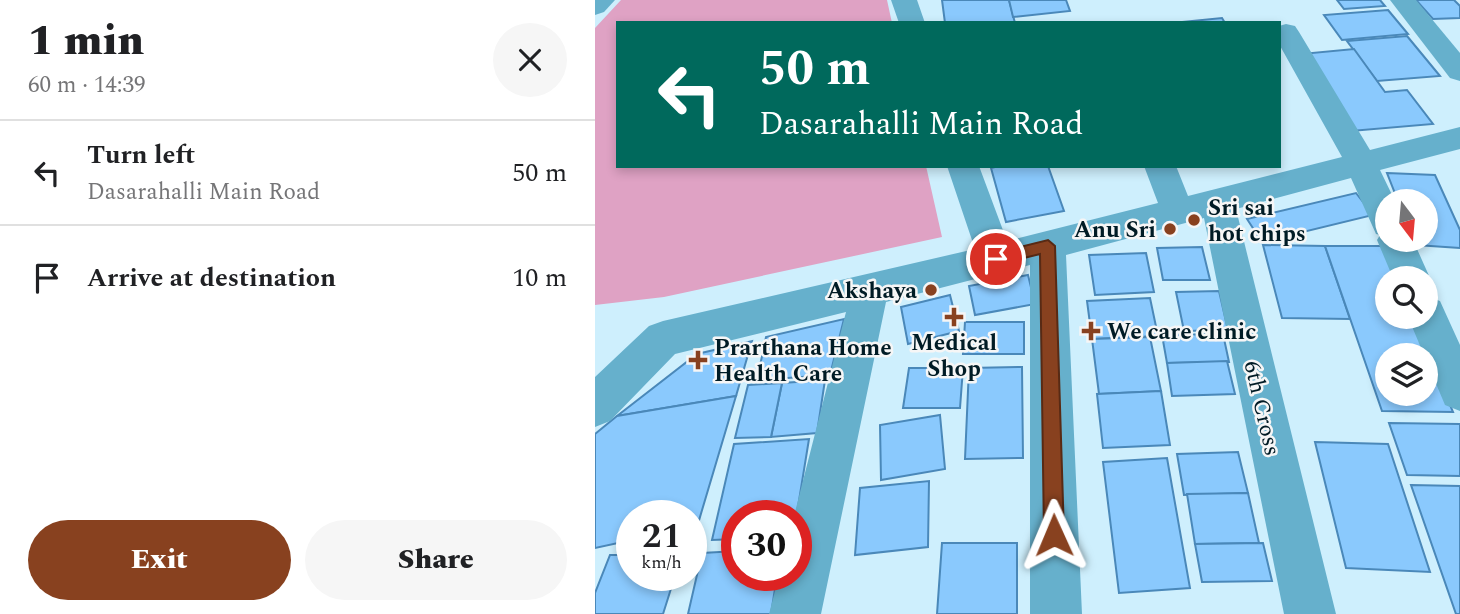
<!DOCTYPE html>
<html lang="en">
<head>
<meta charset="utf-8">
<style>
  :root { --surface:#fff; --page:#f6f6f6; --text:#202124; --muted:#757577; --line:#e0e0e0; --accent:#88411f }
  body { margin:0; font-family:Spectral,serif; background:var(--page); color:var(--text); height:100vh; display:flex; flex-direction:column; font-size:26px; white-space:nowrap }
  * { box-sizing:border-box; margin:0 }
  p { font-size:23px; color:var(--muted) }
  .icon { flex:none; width:38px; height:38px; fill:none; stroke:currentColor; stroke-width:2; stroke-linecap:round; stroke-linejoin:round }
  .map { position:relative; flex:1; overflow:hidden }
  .side { display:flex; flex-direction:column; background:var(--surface); width:595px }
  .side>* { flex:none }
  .guide { position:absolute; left:21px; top:21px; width:665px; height:147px; border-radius:0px; box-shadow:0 4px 10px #0003; background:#00695c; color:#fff; overflow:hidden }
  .needle { width:46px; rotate:164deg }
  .controls { position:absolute; left:780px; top:189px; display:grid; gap:14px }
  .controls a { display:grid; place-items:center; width:63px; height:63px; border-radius:50%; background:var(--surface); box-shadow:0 4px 10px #0003; font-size:35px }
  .speed { position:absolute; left:21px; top:500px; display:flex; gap:14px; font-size:35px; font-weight:700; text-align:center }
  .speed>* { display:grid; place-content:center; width:91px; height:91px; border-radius:50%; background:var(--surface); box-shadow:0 4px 10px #0003; line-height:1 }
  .speed small { font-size:18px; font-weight:400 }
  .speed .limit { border:10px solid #d22; background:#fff; color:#111 }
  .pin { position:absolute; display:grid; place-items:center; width:60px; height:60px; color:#fff; margin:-30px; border:4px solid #fff; border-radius:50%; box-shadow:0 2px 7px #0007 }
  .me { position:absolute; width:77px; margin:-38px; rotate:359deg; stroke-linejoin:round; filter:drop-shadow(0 0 5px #0008) }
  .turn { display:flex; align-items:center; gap:24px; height:147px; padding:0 28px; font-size:32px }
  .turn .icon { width:91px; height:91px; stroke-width:2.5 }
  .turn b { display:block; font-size:49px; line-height:60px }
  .round { display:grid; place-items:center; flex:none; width:74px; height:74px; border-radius:37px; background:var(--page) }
  .headline { display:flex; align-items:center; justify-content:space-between; height:119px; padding:0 28px }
  h1 { font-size:42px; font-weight:800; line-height:52px }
  .action { display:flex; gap:14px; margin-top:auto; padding:14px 28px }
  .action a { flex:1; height:80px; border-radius:42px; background:var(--accent); color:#fff; font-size:28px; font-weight:800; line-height:80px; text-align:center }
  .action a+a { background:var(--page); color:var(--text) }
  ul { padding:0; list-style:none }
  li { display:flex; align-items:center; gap:21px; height:105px; padding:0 28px; border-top:2px solid var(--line) }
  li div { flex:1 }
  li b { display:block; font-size:26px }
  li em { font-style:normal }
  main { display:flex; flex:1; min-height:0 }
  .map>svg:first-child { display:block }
  .green { fill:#dfa2c4 }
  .building { fill:#8ac9fd; stroke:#4a88b9; stroke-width:2; fill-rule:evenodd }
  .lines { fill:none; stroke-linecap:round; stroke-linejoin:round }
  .minor { fill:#66b0cc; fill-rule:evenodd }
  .route { fill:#88411f; stroke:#582a14; stroke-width:2 }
  .poi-dot { fill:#88411f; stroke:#f6f6f6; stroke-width:2.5 }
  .labels { text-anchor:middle; stroke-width:5; stroke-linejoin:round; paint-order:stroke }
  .poi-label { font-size:23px; font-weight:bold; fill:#001b25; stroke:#f6f6f6; text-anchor:start }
  .street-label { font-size:23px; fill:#001b25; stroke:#f6f6f6 }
</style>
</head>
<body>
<main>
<section class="side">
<div class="headline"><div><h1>1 min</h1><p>60 m · 14:39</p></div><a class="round"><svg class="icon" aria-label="close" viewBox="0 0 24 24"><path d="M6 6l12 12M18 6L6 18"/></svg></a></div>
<ul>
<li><svg class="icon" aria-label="left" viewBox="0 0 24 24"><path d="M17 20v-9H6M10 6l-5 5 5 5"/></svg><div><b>Turn left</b><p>Dasarahalli Main Road</p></div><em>50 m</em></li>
<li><svg class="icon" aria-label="arrive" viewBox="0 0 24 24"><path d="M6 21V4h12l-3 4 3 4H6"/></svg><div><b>Arrive at destination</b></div><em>10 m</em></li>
</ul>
<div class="action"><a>Exit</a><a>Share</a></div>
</section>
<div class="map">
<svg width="865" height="614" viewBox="0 0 865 614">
  <rect width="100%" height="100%" fill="#ceeffd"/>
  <polygon class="green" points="26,0 292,0 297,23 23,23 23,166 331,166 347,237 69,297 0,305 0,28"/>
  <g class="building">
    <polygon points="347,0 414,0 420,23 350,23"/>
    <polygon points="414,0 471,0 475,11 418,17"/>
    <polygon points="742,0 785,0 790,6 749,9"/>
    <polygon points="821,0 859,0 865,6 865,18 838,19"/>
    <polygon points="793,10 813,34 747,40 729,15"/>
    <polygon points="627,18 630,23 577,23"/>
    <polygon points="812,36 845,76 782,81 752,41"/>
    <polygon points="759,49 790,92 812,90 838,124 756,131 706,54"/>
    <polygon points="404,166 453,166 469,211 411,222 396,168"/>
    <polygon points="792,173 840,175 865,230 865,248 821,245 818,240 831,240 831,201 803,201"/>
    <polygon points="761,193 778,215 667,242 652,219"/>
    <polygon points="668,245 730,246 755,319 687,318"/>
    <path d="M730,246h59l13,32h-9v39h25l40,95 -71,-1zM793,355h38v39h-38z"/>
    <polygon points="607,247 615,280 568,280 562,248"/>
    <polygon points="551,253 559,292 500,295 494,255"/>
    <polygon points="433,275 440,304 380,315 374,286"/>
    <polygon points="624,291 633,330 589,331 581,292"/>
    <polygon points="355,295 364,331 313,344 306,307"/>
    <polygon points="555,298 563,336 497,339 492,301"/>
    <polygon points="249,319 235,375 162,380 171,337"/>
    <polygon points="370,322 429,322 429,354 368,354"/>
    <polygon points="628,334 634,362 572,363 567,335"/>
    <polygon points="555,337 566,391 504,394 497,339"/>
    <polygon points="157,341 141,396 22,416 102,354"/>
    <polygon points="632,361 640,394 577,396 572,363"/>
    <polygon points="427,367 428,458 370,459 374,368"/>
    <polygon points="314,368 368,368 365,408 308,408"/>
    <polygon points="230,380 222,433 176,437 187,383"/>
    <polygon points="187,383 176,437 140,438 153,385"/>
    <polygon points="566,391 575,445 508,448 502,394"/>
    <polygon points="141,396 102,527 96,528 96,516 37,516 37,540 0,548 0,434 22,416"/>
    <polygon points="345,415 350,469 286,480 285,425"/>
    <polygon points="794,423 865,424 865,476 812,475"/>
    <polygon points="214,439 201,519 201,516 142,516 142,539 117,540 139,444"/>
    <polygon points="720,442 793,444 835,572 751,568"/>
    <polygon points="643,452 653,493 589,495 582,454"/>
    <polygon points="572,458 595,588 524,593 508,462"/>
    <polygon points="334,481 333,547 260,555 265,488"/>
    <polygon points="816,485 865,486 865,614 861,614"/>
    <polygon points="653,493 664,543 600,544 592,494"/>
    <polygon points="347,543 422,543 422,614 342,614"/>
    <polygon points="668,543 677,581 607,582 600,544"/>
    <polygon points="142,551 142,576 182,576 176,614 93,614 107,553"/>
    <polygon points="15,555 37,555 37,576 80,576 68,614 0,614 0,593"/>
  </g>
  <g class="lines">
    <g class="minor">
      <polygon points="0,0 20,0 9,12 0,15"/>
      <polygon points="296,0 322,0 330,23 304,23"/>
      <polygon points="795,0 821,0 865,53 865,81 855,78"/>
      <polygon points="691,24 700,26 704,32 775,150 865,127 865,149 785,170 800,201 793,201 793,240 818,240 835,278 831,285 831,278 798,278 782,240 785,235 781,234 756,178 641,209 741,614 689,614 609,218 471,255 487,614 435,614 435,265 291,302 226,614 174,614 184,576 201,576 201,516 199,516 251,312 80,354 15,421 0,427 0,377 54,326 68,321 380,249 352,166 384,166 412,241 563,203 549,166 581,166 593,196 747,157 684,44 684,26"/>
      <polygon points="831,296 845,301 865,345 865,411 850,405 813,317 831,317"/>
    </g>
  </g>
  <polygon class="route" points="453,240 460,246 469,535 466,542 459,545 452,542 449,535 445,254 401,265 393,259 401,253"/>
  <g class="poi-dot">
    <circle cx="599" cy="220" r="7"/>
    <circle cx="575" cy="229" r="7"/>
    <circle cx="336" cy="290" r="7"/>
    <path d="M355.5 306.5h7v7h7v7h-7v7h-7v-7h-7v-7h7z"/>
    <path d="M492.5 320.5h7v7h7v7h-7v7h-7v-7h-7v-7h7z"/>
    <path d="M99.5 349.5h7v7h7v7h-7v7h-7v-7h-7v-7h7z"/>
  </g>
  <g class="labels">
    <g class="poi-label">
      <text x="613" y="215">Sri sai<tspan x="613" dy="26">hot chips</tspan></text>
      <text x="561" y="237" text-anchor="end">Anu Sri</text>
      <text x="322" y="298" text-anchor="end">Akshaya</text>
      <text x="512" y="339">We care clinic</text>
      <text x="359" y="350" text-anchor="middle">Medical<tspan x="359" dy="26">Shop</tspan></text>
      <text x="119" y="355">Prarthana Home<tspan x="119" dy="26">Health Care</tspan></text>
    </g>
    <g class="street-label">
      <text transform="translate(668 408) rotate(77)" y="8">6th Cross</text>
    </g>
  </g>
</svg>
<div class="controls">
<a><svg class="needle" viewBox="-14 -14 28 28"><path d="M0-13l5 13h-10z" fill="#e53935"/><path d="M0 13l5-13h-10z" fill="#757577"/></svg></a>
<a><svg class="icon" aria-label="search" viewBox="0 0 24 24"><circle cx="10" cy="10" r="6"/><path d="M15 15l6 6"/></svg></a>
<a><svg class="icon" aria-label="layers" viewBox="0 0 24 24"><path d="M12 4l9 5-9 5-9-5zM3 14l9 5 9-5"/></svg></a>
</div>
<div class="speed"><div>21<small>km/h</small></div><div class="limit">30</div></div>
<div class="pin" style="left:401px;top:259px;background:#d93025"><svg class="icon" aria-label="arrive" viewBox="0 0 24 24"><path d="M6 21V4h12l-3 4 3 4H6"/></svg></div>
<svg class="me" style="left:459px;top:535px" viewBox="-20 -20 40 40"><path d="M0-17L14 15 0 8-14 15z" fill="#88411f" stroke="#fff" stroke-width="4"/></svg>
<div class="guide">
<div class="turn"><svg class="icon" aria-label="left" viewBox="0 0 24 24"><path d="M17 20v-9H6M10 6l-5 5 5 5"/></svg><div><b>50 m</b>Dasarahalli Main Road</div></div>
</div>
</div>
</main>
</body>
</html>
